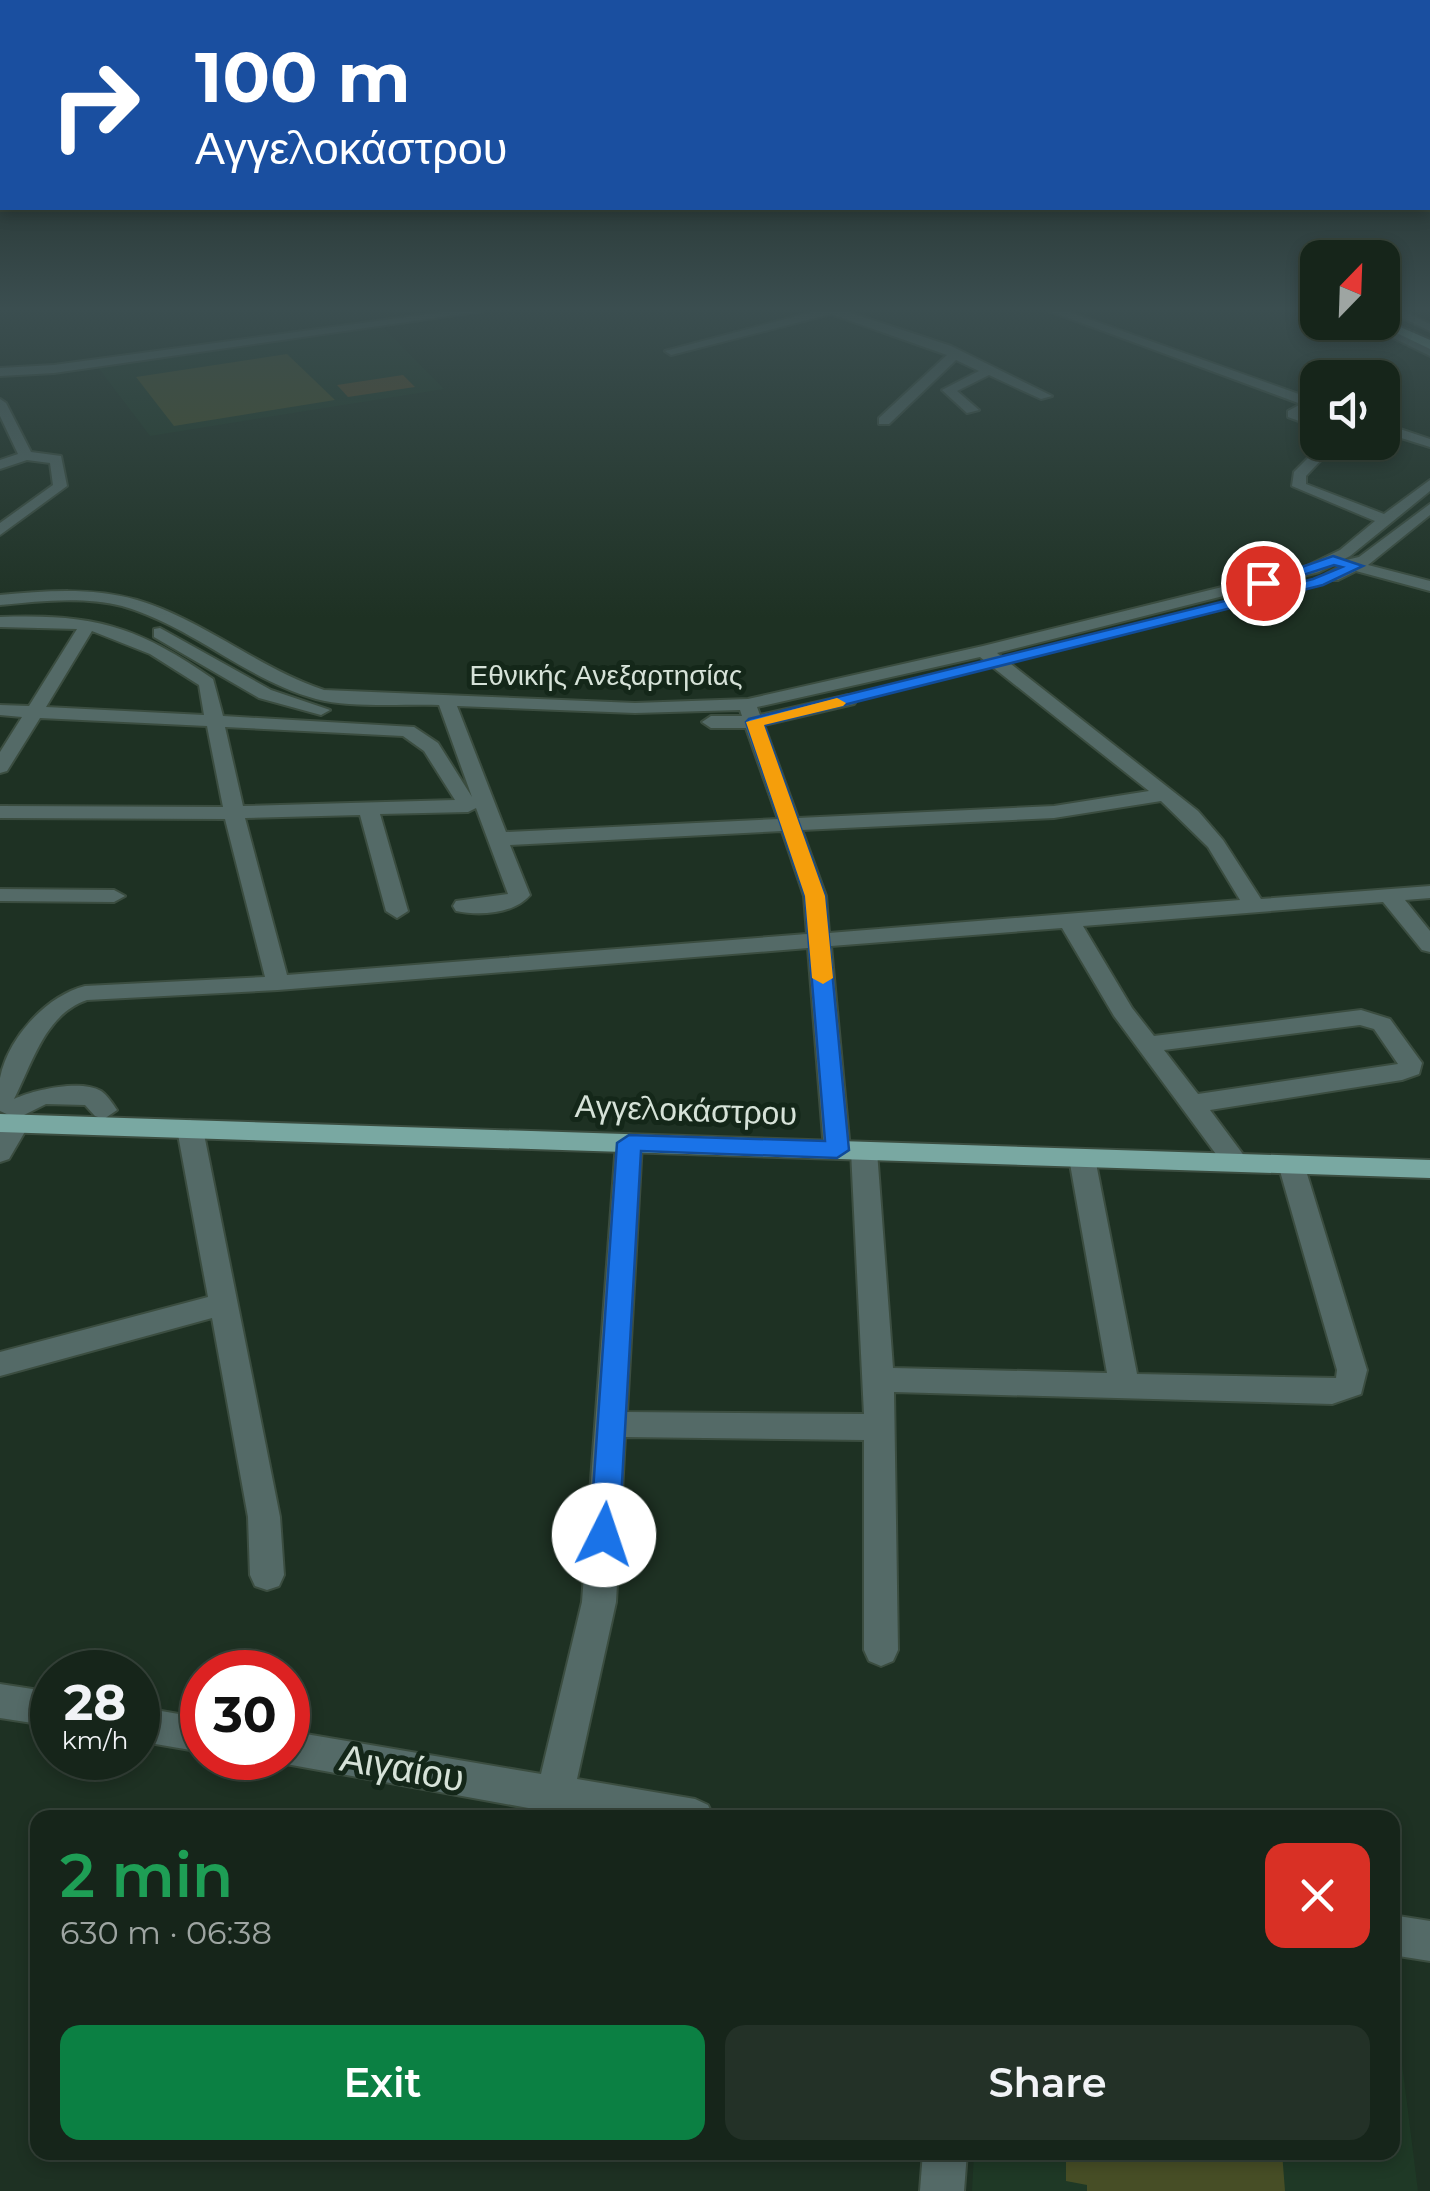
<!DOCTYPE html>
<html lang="en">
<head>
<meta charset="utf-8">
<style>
  :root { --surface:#16251a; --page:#233127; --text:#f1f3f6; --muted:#9ea5a2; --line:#354239; --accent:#0b8043 }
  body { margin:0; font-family:Montserrat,sans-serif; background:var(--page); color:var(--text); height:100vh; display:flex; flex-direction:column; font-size:38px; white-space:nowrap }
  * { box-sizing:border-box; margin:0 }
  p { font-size:32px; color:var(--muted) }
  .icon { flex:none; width:55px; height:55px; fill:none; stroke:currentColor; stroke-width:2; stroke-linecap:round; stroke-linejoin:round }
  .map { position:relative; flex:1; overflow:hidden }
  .details { position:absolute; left:30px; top:1810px; width:1370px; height:350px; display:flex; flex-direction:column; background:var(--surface); border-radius:20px; box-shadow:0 5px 15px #0003,0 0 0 2px var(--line) }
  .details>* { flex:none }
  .top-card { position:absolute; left:0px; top:0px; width:1430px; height:210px; box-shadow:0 5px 15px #0003,0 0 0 2px var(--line); background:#1a4fa0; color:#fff; overflow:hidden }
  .needle { width:65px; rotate:23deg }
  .tools { position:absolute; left:1300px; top:240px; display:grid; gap:20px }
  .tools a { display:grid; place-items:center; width:100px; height:100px; border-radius:20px; background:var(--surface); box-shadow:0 5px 15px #0003,0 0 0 2px var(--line); font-size:50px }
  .speed { position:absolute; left:30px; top:1650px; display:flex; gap:20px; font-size:50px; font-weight:700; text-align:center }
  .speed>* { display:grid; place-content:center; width:130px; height:130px; border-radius:50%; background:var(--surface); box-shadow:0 5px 15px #0003,0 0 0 2px var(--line); line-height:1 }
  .speed small { font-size:25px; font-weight:400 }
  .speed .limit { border:15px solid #d22; background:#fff; color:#111 }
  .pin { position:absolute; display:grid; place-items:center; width:85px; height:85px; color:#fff; margin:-42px; border:5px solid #fff; border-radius:50%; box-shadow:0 2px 10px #0007 }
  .me { position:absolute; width:110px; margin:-55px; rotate:4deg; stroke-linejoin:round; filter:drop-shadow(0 0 8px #0008) }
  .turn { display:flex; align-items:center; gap:35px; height:210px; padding:0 30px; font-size:45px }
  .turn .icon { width:130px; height:130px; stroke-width:2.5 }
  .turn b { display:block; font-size:70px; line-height:85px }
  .round { display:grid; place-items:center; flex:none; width:105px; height:105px; border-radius:20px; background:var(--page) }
  .summary { display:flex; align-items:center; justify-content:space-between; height:170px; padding:0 30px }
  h1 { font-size:60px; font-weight:600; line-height:75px; color:#1e9e55 }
  .action { display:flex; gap:20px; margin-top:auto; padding:20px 30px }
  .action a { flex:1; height:115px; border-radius:20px; background:var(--accent); color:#fff; font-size:40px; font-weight:600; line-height:115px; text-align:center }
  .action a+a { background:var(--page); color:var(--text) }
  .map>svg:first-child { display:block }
  .built { fill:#1f3926 }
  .green { fill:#5a4724 }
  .building { fill:#474e26 }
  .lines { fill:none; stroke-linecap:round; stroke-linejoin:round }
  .minor-casing { stroke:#3b4d40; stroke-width:4 }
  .major-casing { stroke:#3b4d40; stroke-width:4 }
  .minor { fill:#546a67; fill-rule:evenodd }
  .major { fill:#79a8a2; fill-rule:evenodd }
  .route { fill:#1a73e8; stroke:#114b97; stroke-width:2.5 }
  .slow { fill:#f59e0b }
  .labels { text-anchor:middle; stroke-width:10; stroke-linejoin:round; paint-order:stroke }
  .far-street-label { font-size:28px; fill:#d6e2d8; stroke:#142719 }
  .street-label { font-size:32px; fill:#d6e2d8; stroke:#142719 }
  .near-street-label { font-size:38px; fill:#d6e2d8; stroke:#142719 }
</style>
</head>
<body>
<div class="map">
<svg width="1430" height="2191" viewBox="0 0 1430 2191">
  <rect width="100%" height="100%" fill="#1e3123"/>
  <g class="built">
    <polygon points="382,326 444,389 150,436 97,366"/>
    <polygon points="1393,1992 1418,2191 972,2191 974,2153 1392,2152"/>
  </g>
  <polygon class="green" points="403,375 415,387 348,397 337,385"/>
  <g class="building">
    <polygon points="287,354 335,400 174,426 136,377"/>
    <polygon points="1066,2152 1282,2152 1285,2191 1087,2191 1087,2185 1066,2181"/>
  </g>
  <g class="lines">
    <g class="minor-casing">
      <g id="minor">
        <polygon points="451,311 483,311 54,373 0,376 0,368 54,365"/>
        <polygon points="816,311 845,311 951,346 1052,396 1041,399 989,375 957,391 979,410 967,413 942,390 979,371 956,360 889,424 879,424 879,418 947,355 831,314 671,355 665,351"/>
        <polygon points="1049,311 1066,311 1318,401 1318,410 1303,414 1318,419 1318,428 1288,417 1288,411 1301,404"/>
        <polygon points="1388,311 1403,311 1430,324 1430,331"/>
        <polygon points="1361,322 1376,322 1430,347 1430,356"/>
        <polygon points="0,399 6,403 31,452 61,456 67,486 0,535 0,523 53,485 50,463 27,460 0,469 0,460 18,454 0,416"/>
        <polygon points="1382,423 1430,439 1430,447 1382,432"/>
        <path d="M1324,442h14l-32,34v8l78,30 46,-34v11l-80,65 -31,16 -322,81 201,158 25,29 38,59 169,-13v12l-25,2 25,31v21l-8,-2 -39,-48 -300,24 49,82 22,28 207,-26 29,9 32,44 -3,11 -17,6 -192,30 35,47 4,6 -4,6h-18l-113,-153 -52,-88 -231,18 19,204 -4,6h-18l-4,-6 -16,-202 -530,42 -191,10c-42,14 -55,64 -73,99 19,-9 67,-20 87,-8 6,4 12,13 16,19l-13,9 -9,-3 -10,-11 -39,-1 -24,12 8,7 -21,36 -9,3v-32l11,-14 -11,-5c0,-10 0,-22 0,-33 8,-40 46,-82 85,-92l180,-9 -40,-158 -225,-1v-12l223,1 -16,-81 -167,-8 -33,53 -7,2v-21l22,-35 -22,-2v-10l29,1 48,-77 -77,-2v-10c94,-3 135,8 213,62l10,37 191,11 24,16 34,54 -33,-92c-37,-1 -89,3 -123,-6 -70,-19 -124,-73 -194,-93 -39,-10 -82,-5 -122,-1v-10c46,-4 92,-8 137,5 67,20 121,68 187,90l311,13 113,-4 235,-53 324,-80 33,-16 35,-29 -83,-35 2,-14zM92,631l58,23 49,31 5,30 -158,-8zM980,657l169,134 -95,15 -256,12 -34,-93 90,-21 3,-4 -9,-5 -88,20 -3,-8zM457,706l178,7 105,-3 2,6h-31l-9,6 9,6h35l32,91 -272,13zM225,727l178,9 21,15 31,49 -212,6zM1161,801l47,46 32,53 -411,33 -3,-37 -24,-66 252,-12zM476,808l32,86 -52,7 -3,5 3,5c24,5 58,3 74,-16l-20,-50 272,-14 22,65 3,38 -520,41 -42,-157 115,-3 26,96 11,7 11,-7 -28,-97 88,-2zM1360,1025l14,4 24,35 -200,30 -34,-44z"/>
        <polygon points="1430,504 1430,515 1368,565 1430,581 1430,591 1356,571 1338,580 1326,580 1326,574 1341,566 1342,561 1359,557"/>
        <polygon points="160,628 271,690 330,710 321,715 259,698 154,637 154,629"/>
        <polygon points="0,889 114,890 125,896 114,902 0,901"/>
        <polygon points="190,1120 203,1129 280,1517 284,1575 279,1586 267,1590 255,1586 250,1575 248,1517 212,1318 0,1376 0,1352 208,1297 177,1129"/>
        <polygon points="629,1134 638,1137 642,1143 627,1412 864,1414 851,1151 855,1145 873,1145 877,1151 893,1368 1107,1373 1069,1158 1073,1152 1091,1152 1095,1158 1137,1374 1336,1378 1337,1370 1278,1164 1282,1158 1300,1158 1304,1164 1367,1370 1361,1394 1332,1404 894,1392 898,1650 893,1661 881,1666 869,1661 864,1650 864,1440 625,1437 616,1602 577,1779 695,1799 708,1805 714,1818 583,1818 275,1762 273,1758 288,1758 288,1731 541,1774 582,1602 616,1143 620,1137"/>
        <polygon points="0,1684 52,1692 52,1726 0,1718"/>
        <polygon points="138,1707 202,1718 202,1752 138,1741"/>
        <polygon points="1392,1915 1430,1921 1430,1961 1392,1955"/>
        <polygon points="923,2152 967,2152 964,2191 920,2191"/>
      </g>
    </g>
    <g class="major-casing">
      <g id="major">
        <polygon points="1382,319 1430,340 1430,349 1378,324"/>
        <polygon points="0,1114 1430,1160 1430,1178 0,1132"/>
      </g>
    </g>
    <use href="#minor" class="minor"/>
    <use href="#major" class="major"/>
  </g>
  <linearGradient id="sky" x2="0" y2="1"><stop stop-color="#101b13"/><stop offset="0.5" stop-color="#3b4e50"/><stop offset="1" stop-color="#3b4e50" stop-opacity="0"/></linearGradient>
  <rect width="1430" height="618" fill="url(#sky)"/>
  <polygon class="route" points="1333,556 1363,566 1323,585 764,725 825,896 849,1150 837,1158 641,1151 619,1535 615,1544 604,1548 594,1544 590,1535 617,1143 629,1135 825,1141 805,896 746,722 749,719 1313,579 1342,567 1334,565 1263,588 1256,583"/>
  <polygon class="slow" points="837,698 846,703 843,706 764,725 825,896 833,978 823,984 812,978 805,896 746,722"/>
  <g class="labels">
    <g class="far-street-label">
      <text x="606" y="685">Εθνικής Ανεξαρτησίας</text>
    </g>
    <g class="street-label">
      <text transform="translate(686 1110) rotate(2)" y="11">Αγγελοκάστρου</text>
    </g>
    <g class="near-street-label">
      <text transform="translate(402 1768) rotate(10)" y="13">Αιγαίου</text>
    </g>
  </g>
</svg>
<div class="tools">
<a><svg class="needle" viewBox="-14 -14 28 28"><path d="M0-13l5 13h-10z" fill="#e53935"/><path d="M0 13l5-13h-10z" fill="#9ea5a2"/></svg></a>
<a><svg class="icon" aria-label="sound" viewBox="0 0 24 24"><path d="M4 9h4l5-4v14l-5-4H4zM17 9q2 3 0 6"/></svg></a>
</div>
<div class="speed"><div>28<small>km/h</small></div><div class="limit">30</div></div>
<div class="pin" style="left:1263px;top:583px;background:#d93025"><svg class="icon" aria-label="arrive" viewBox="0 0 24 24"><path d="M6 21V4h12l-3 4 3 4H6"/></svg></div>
<svg class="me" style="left:604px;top:1535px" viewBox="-20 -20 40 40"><circle r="19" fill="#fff"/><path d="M0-13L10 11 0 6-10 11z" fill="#1a73e8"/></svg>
<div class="top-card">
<div class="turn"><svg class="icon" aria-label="right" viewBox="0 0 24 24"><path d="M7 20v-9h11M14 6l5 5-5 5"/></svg><div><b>100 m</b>Αγγελοκάστρου</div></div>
</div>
<section class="details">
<div class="summary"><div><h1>2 min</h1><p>630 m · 06:38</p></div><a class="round" style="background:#d93025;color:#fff"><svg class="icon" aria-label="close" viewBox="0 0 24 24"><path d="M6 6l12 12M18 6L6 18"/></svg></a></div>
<div class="action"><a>Exit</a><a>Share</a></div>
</section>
</div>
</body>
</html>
